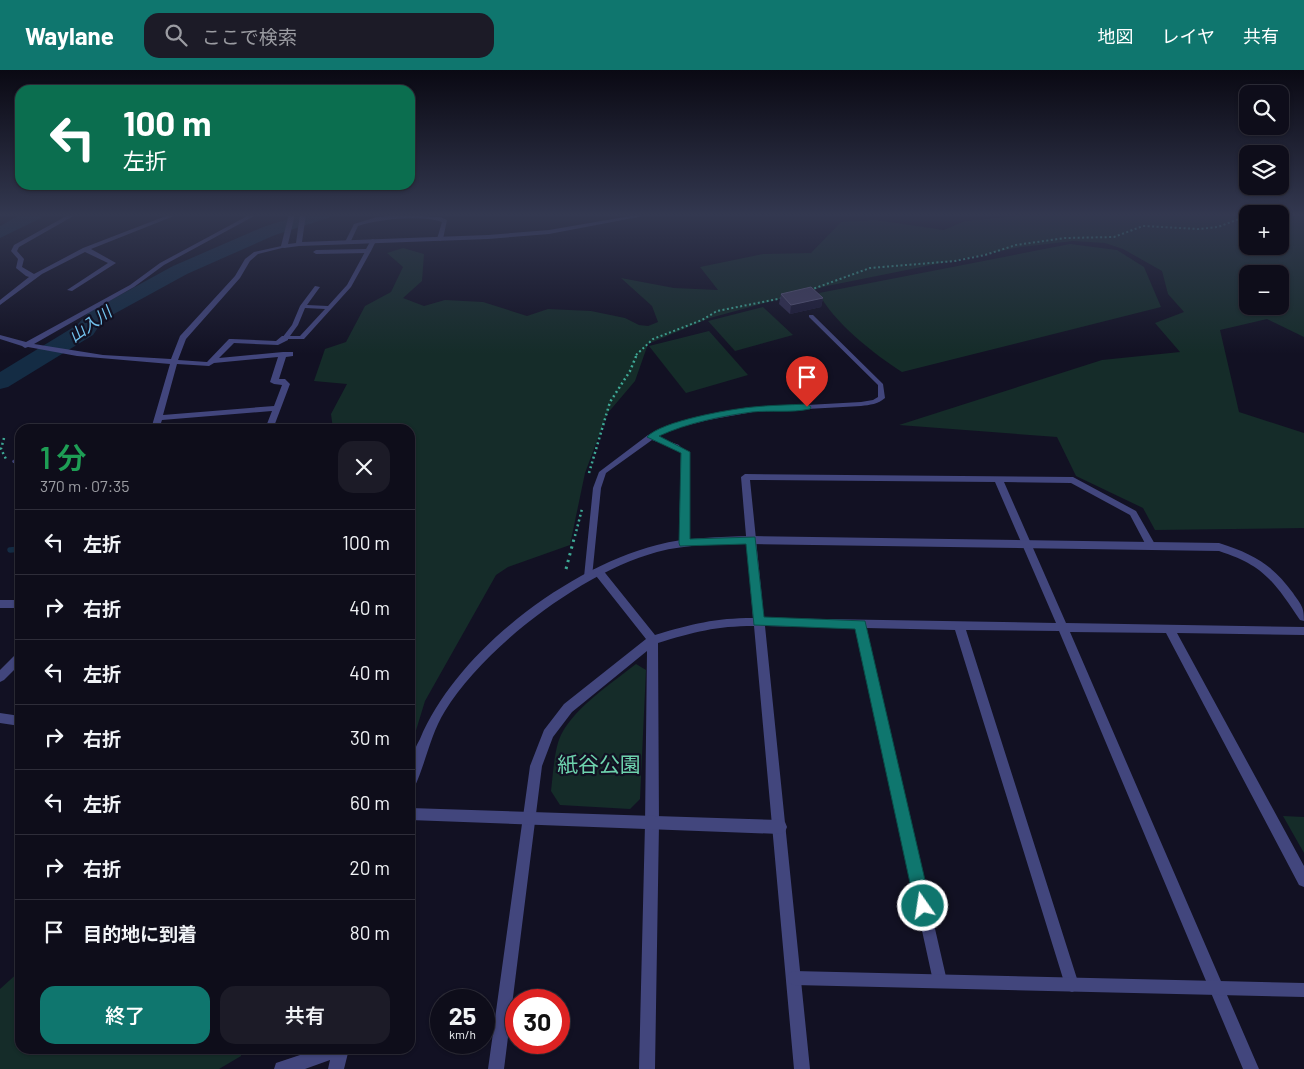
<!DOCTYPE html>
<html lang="ja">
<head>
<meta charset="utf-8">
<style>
  :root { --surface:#0e0d1a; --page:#1c1b27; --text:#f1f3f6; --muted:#9b9ca2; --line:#2e2d39; --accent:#0f766e }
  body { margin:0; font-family:Barlow,"Noto Sans JP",sans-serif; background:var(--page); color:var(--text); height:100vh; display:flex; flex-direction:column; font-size:19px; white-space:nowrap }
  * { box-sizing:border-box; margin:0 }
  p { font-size:16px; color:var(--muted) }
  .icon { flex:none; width:28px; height:28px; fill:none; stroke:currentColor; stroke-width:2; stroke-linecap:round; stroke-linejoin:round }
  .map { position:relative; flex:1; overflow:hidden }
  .sheet { position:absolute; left:15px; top:354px; width:400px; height:630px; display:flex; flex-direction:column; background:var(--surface); border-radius:15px; box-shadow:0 1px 4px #0004,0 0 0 1px var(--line) }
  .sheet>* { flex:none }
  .guide { position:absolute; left:15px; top:15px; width:400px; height:105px; border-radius:15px; box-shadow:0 1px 4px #0004,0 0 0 1px var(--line); background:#0b6e4f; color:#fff; overflow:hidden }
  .buttons { position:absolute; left:1239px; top:15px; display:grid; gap:10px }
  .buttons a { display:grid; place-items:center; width:50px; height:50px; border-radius:10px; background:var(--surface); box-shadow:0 1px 4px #0004,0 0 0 1px var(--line); font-size:25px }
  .speed { position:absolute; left:430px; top:919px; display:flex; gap:10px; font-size:25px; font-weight:700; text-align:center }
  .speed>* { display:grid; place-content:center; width:65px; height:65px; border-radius:50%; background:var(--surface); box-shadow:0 1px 4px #0004,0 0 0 1px var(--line); line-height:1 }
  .speed small { font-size:12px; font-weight:400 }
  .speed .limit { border:8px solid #d22; background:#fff; color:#111 }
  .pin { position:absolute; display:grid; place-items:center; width:42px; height:42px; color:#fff; margin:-51px -21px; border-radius:50% 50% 50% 0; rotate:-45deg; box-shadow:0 0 5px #0007 }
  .pin .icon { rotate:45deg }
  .me { position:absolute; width:55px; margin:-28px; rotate:347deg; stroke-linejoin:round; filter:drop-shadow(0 0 4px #0008) }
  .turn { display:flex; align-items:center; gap:18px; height:105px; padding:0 25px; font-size:22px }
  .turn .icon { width:65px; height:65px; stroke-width:2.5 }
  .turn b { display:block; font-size:35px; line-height:42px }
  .round { display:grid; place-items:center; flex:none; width:52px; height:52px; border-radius:15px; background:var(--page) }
  .headline { display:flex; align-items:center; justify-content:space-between; height:85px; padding:0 25px }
  h1 { font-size:30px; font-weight:600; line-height:38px; color:#1e9e55 }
  .primary-button { display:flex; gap:10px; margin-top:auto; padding:10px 25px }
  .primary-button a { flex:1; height:58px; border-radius:15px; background:var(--accent); color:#fff; font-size:20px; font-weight:600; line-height:58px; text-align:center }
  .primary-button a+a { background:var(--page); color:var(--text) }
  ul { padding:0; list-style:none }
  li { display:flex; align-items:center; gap:15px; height:65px; padding:0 25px; border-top:1px solid var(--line) }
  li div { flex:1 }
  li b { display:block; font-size:19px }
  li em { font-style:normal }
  header { display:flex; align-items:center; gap:30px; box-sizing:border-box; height:70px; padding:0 25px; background:var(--accent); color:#fff }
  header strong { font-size:24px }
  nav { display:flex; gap:28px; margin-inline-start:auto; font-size:18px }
  .search { width:350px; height:45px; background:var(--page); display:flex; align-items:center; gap:12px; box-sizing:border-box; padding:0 18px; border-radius:15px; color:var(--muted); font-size:19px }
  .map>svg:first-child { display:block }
  .green { fill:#152c29; fill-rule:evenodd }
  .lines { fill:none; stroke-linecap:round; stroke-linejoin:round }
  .stream { stroke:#142c44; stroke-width:5.5 }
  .river { fill:#142c44; fill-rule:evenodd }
  .path-far2 { stroke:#3ea996; stroke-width:2; stroke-dasharray:2 2.5; stroke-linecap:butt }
  .path-far1 { stroke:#3ea996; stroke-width:2.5; stroke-dasharray:2 3; stroke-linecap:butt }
  .path { stroke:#3ea996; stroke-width:3; stroke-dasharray:2.5 4.5; stroke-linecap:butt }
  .service { fill:#42467d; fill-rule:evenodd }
  .minor { fill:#42467d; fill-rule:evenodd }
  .tertiary { fill:#42467d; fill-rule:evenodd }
  .wall { fill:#302d4f }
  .shaded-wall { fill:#1c1a36 }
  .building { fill:#423f61; stroke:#595779 }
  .route { fill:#0f766e; stroke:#0a4d48 }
  .labels { text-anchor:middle; stroke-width:4.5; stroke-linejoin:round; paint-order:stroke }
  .far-water-label { font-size:16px; font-style:italic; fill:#73c3ee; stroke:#121123 }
  .near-park-label { font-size:21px; fill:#6dd2ad; stroke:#121123 }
</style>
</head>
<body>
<header>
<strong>Waylane</strong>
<div class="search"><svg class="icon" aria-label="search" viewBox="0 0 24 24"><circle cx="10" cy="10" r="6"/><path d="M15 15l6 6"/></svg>ここで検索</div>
<nav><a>地図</a><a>レイヤ</a><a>共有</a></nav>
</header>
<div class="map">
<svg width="1304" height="999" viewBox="0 0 1304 999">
  <rect width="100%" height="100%" fill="#121123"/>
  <g class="green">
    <path d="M1039,144h208l1,32h32v-32h24v123l-37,-18 -47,11 19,82 65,21v95l-149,2 -12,-22 -67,-32 -19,-39 -158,-12 203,-65 78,-8 -25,-29 29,-11 -16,-18 -6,-23 -39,-22 -18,-6 -32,-2 -52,6 -194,39 -117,32 -62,26 -13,37 -28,33 -22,59 -15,72 -62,22 -12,8 -71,126 -15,49v-321h-77l-2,-15 16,-30 -33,-3 11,-32 21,-7 19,-36 26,-14 12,-25 -16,-14 16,-5 21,6 -2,27 -19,17 21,8 21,-6 38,2 44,14 21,-7 43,2 34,7 14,7 9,1 10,-4 -6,-16 -31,-28 53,10 44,2 -18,-23 63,-13 48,-1 30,-31 34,-2 69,10 21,-9zM1248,204h32v32h-32z"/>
    <path d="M1070,174l47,6 27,17 17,40 -259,65c-26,-16 -71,-52 -83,-79z"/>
    <polygon points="763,237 793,265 735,281 708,251"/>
    <polygon points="709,261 748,305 686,323 649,276"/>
    <path d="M636,594l10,6 -6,129 -10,10 -70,-4 -9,-14c2,-15 3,-42 10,-56 14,-28 51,-52 75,-71z"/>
    <polygon points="1283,746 1304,747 1304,783"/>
    <polygon points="20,901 20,979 241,979 241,986 219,999 0,999 0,919"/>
  </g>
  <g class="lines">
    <polyline class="stream" points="10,480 20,479"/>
    <g class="river">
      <polygon points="22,144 44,144 41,148 0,168 0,156"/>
      <polygon points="305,144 331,144 328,148 275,165 187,204 103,250 93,265 8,317 0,319 0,302 77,255 89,242 173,196 263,157"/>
    </g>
    <g class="path-far2">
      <polyline points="810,220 870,198 955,191 985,185 1016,175 1065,168 1114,167 1143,156 1199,159 1218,157 1239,149 1248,148"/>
      <polyline points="636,285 653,269 702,250 717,241 783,228"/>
    </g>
    <g class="path-far1">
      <polyline points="4,368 1,379 6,389"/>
      <polyline points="589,403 610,332 630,301 637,284"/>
      <polyline points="575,466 582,439"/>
    </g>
    <polyline class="path" points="566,499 575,465"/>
    <g class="service">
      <path d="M366,180l5,1 -20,36 -47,52h-21l-1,-1 10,-13 8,-19 15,-20 5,1 -13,18 21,1 19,-21zM305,238l20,1 -25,27h-10l8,-11z"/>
      <path d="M809,245h4l70,69 2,14c-7,6 -15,7 -24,8l-108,6 -45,8 -38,10 -13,7 22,8 1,2 -4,2 -24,-9 -46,33 -5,15 -9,89 -1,2h-6l-1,-2 9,-89 6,-16 49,-37 20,-9 40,-10 45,-8 108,-6 12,-2 5,-3v-12l-69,-68z"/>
      <rect x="0" y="530" width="20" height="8"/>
      <polygon points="0,643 20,646 20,656 0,653"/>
    </g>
    <g class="minor">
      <polygon points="0,144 4,144 0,146"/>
      <polygon points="70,144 77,144 19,177 17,181 24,189 22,197 34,204 83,178 171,144 179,144 91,179 116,193 72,221 67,220 108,193 85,182 42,204 0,235 0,230 29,207 26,206 16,198 18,189 11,181 14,175"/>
      <path d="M251,144h7l-94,51 -30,22 -100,57 69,11 68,4 9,-23 55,-60 10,-17 9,-7 32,-7v2l-28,7 -8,7 -10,17 -54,61 -8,21 29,2 22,-23h3l44,2 6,-5h6v4l-10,5 -44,-2 -15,15 64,-6h10v4l-7,1 -7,22h6l5,5 -17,45h-8l7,-18 -110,9 -3,9h-8l19,-65 -93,-8 -49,-9 -3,1 -3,-2 -22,-7v-4l26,7 104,-57 30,-22zM278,287l-8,25 4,2 8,1 -8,21 -111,9 14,-51 32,2 5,-3z"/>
      <path d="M398,145l42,2 7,3 -4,19 -3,2 -3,-2 5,-17c-22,-7 -62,-3 -84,4l-8,17 -5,-1 9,-18 23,-7z"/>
      <polygon points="373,169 376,171 371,181 368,183 316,184 313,182 316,180 366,179 371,170"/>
      <polygon points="676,374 689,382 689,473 684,477 679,473 681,383 672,377"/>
      <polygon points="16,388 20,388 20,394 13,393 12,391"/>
      <path d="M745,404l328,3 63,34 20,35 -2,3h-6l-18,-34 -59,-32 -67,-1 62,141 238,4v8l-127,-2 127,233v21l-5,-2 -133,-252 -96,-1 189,437h-16l-184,-438 -93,-1 113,355 -2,5 -5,2 -5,-2 -2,-5 -110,-355 -89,-2 81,353 -2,5 -5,2 -5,-2 -2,-5 -77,-353 -91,-2 45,443h-16l-40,-443c-38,0 -60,6 -96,17l1,181 -4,245h-16l6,-245 2,-173 -75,61 -19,25 -11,29 -38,303h-16l42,-303 14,-36 20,-26 82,-65 -53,-67 1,-3h8l53,66c37,-11 60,-17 98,-17l-12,-141zM750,410l245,2 61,141 -292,-5z"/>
      <polygon points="20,582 20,594 4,610 0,612 0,600 16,584"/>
    </g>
    <g class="tertiary">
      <polygon points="289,144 295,144 288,174 296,173 300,144 306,144 302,172 488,165 549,160 642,144 654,144 549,164 488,169 299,176 284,178 281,176"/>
      <path d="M751,466l468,7c34,11 53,21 74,50 8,12 11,13 11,28l-4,-1c-26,-38 -35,-54 -81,-69l-468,-7c-31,0 -64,0 -94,8 -74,20 -172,94 -212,159 -15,24 -19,52 -31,77l-4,2c0,-8 -1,-18 0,-26 2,-9 6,-18 10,-25 36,-87 147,-171 237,-194 30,-8 63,-8 94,-9z"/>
      <polygon points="410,738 780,750 785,752 787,757 785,762 780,764 410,750"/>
      <polygon points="794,901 1304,913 1304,927 794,915 789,913 787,908 789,903"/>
      <polygon points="318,979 349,979 344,999 328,999 330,990 305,999 274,999 276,993"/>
    </g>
  </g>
  <polygon class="wall" points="781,224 823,228 821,237 790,244 779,234"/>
  <polygon class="shaded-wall" points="823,228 821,237 790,244 791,235"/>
  <polygon class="building" points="811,217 823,228 791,235 781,224"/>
  <linearGradient id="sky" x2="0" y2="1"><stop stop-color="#0a0913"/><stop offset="0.51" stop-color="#333850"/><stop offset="1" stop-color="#333850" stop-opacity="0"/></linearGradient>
  <rect width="1304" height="284" fill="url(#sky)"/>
  <path class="route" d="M807,334l4,3 -1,2c-19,4 -39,1 -58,3 -30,4 -65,11 -93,24l31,16v87l65,-2 9,80 101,4 66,285 -2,6 -6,2 -5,-2 -3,-6 -60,-277 -101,-4 -8,-81 -66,2 -1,-3 2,-90 -34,-16c14,-16 84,-28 106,-30 18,-2 36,-2 54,-3z"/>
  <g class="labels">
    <g class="far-water-label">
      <text transform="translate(90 254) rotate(-36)" y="6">山入川</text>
    </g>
    <g class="near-park-label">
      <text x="599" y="702">紙谷公園</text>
    </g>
  </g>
</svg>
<div class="buttons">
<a><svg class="icon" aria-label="search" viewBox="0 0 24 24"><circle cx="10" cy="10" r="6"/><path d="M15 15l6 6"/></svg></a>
<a><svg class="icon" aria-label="layers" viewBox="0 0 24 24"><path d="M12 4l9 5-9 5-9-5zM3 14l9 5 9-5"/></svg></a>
<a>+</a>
<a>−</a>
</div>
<div class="speed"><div>25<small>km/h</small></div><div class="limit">30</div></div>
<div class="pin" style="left:807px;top:337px;background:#d93025"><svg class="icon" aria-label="arrive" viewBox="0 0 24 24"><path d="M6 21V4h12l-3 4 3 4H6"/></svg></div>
<svg class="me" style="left:923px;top:836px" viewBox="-20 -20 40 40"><circle r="17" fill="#0f766e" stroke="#fff" stroke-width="3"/><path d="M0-11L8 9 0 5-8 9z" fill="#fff"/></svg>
<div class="guide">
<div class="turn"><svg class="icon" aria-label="left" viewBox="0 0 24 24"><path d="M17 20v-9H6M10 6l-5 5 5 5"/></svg><div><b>100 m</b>左折</div></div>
</div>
<section class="sheet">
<div class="headline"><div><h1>1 分</h1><p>370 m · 07:35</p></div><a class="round"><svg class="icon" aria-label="close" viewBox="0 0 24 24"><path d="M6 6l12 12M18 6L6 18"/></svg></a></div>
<ul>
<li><svg class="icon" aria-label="left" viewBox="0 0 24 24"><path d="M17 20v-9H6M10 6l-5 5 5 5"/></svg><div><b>左折</b></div><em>100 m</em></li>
<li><svg class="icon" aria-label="right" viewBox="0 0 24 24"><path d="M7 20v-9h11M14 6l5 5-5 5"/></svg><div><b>右折</b></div><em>40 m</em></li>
<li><svg class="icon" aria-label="left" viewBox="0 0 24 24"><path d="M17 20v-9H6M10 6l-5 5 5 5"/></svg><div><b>左折</b></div><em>40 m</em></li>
<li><svg class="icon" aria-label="right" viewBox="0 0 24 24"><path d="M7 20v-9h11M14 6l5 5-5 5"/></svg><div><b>右折</b></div><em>30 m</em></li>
<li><svg class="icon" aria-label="left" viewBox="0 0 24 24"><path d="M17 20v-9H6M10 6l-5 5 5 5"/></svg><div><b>左折</b></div><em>60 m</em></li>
<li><svg class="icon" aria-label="right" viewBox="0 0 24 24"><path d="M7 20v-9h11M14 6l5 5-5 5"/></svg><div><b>右折</b></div><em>20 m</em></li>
<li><svg class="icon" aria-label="arrive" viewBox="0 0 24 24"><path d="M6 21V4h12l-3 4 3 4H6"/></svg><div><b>目的地に到着</b></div><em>80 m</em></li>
</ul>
<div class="primary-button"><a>終了</a><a>共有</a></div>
</section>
</div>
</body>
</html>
